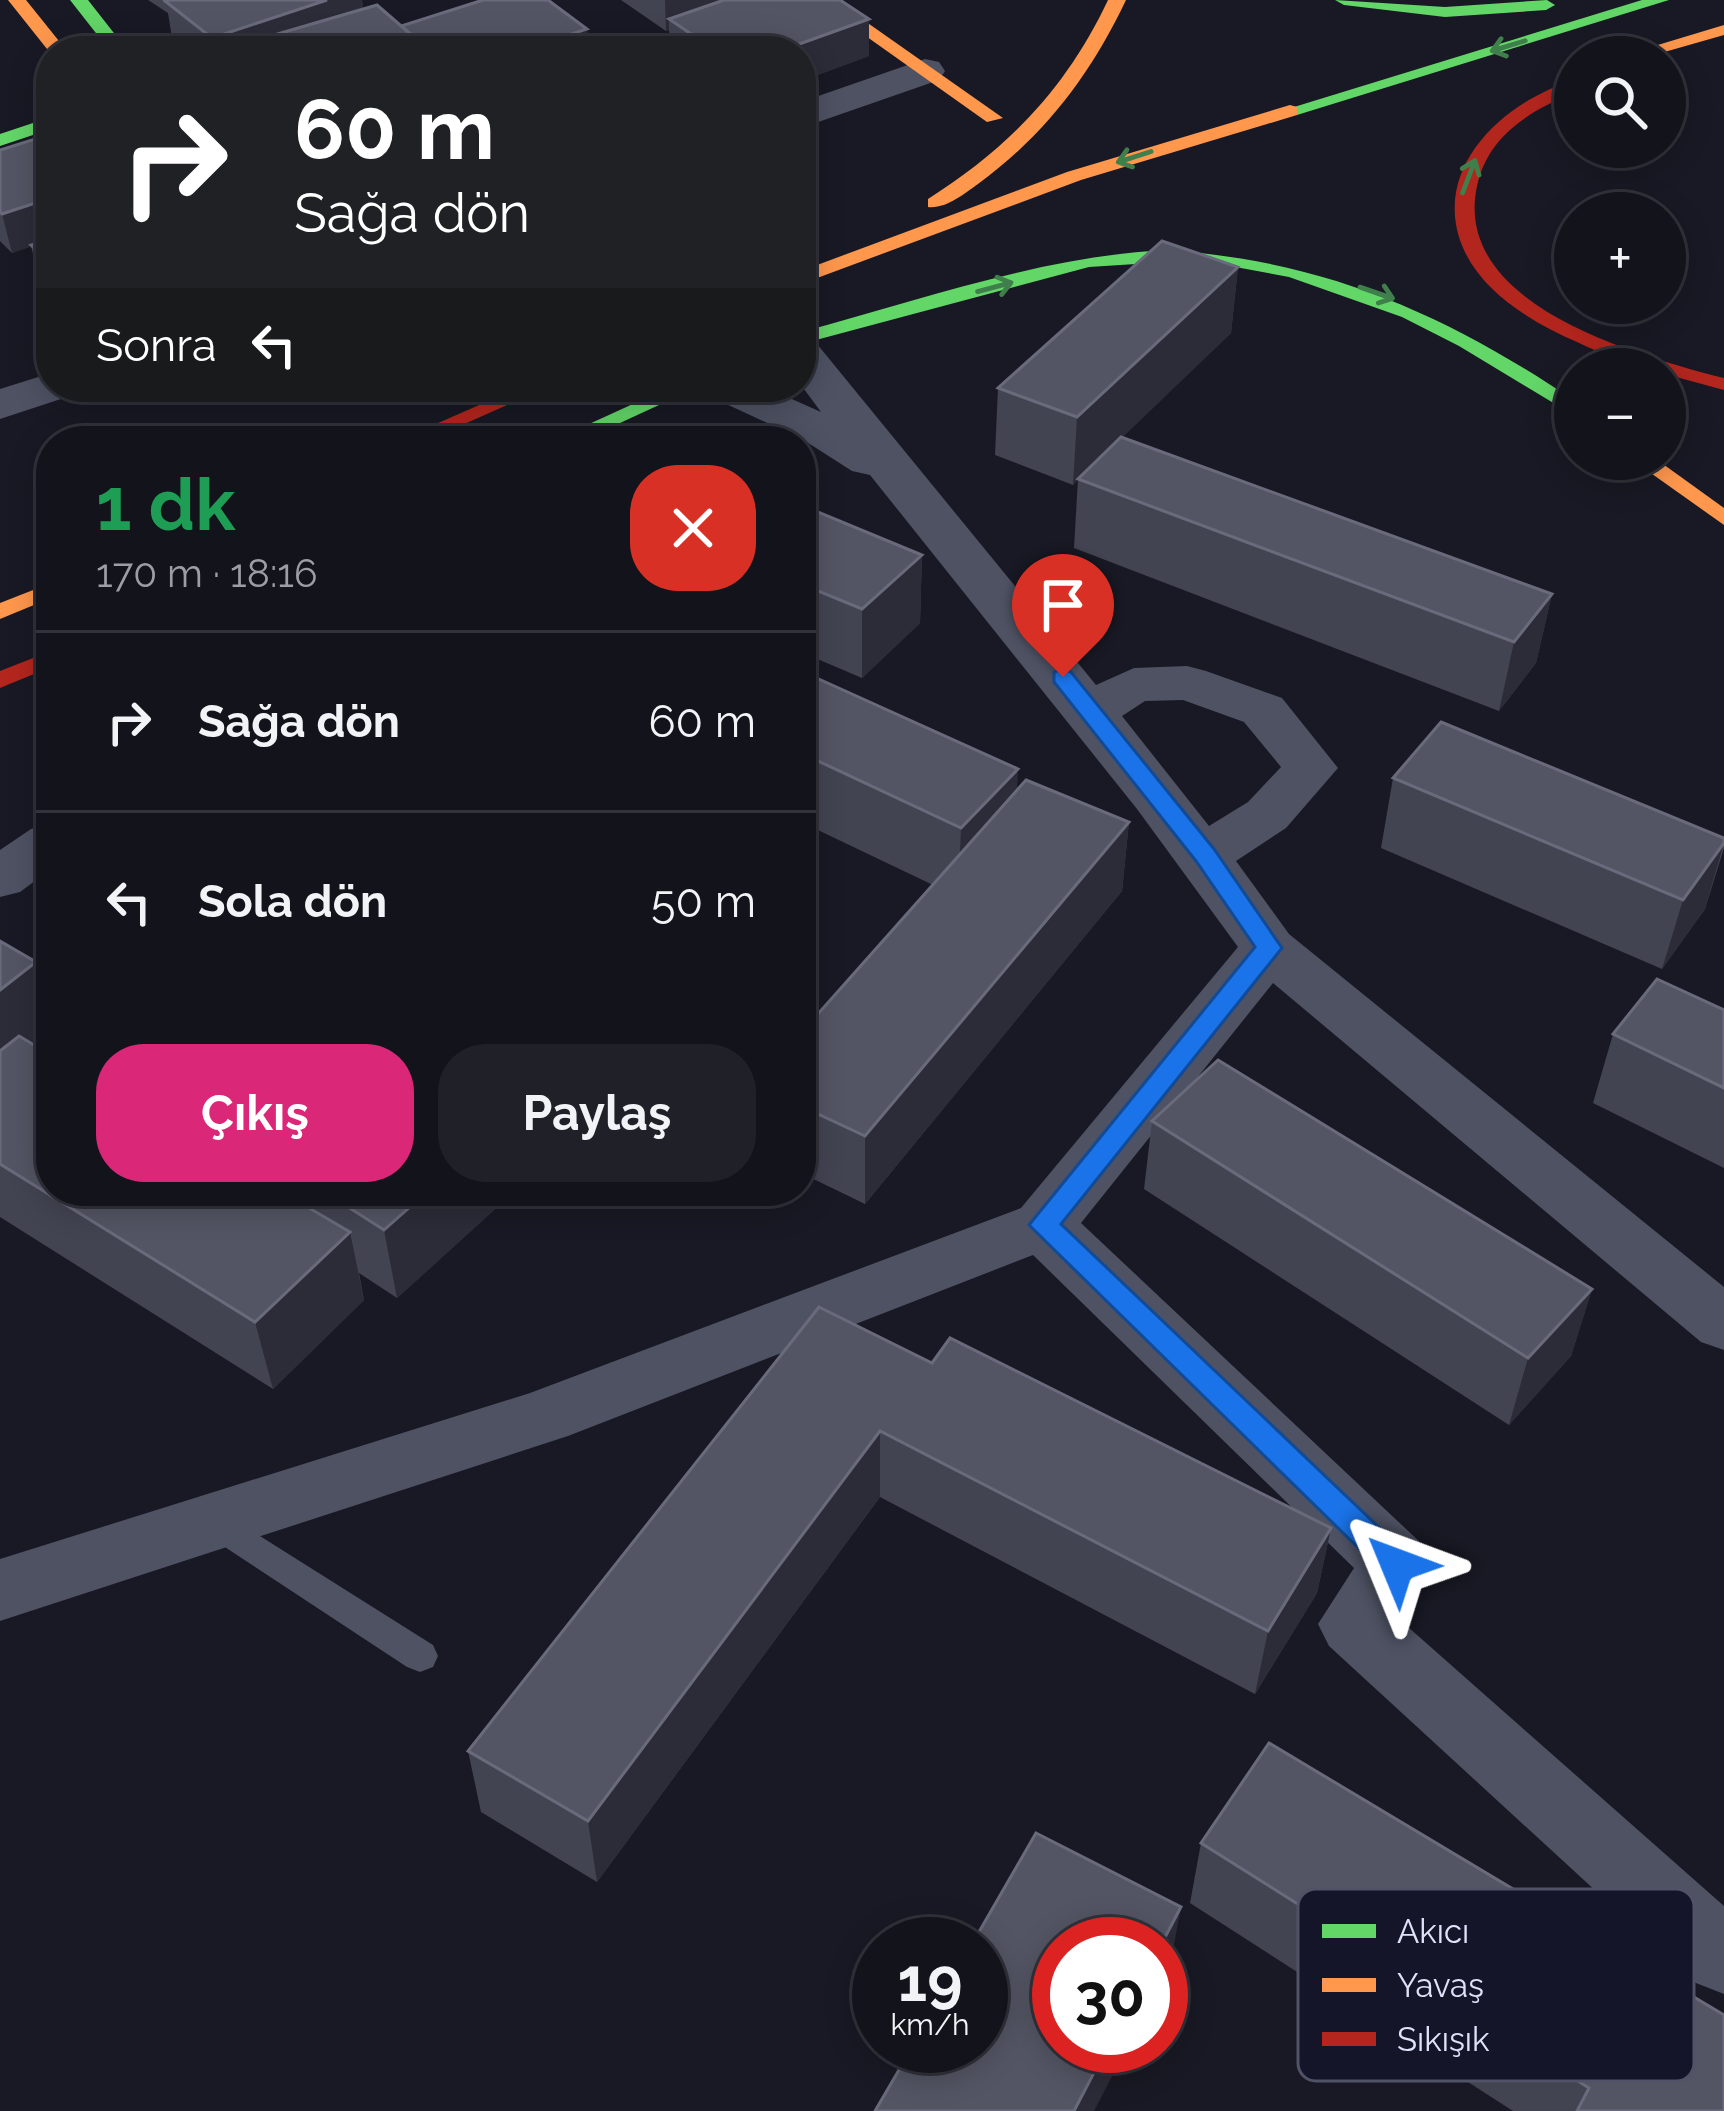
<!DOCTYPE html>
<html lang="tr">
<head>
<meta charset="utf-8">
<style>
  :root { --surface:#12131b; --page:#1f2028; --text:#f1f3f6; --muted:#9c9ea3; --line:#31323a; --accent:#db2777 }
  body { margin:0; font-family:Raleway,sans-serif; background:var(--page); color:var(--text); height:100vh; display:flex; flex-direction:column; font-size:45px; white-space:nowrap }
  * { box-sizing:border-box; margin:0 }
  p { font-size:39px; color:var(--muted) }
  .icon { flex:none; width:66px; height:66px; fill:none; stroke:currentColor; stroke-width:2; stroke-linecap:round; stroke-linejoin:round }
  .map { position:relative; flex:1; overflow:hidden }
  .side { position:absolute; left:36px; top:426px; width:780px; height:780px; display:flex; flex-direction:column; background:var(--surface); border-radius:48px; box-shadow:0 6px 30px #0003,0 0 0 3px var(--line) }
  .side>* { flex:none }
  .guide { position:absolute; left:36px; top:36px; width:780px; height:366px; border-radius:48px; box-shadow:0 6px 30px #0003,0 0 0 3px var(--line); background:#202124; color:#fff; overflow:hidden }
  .controls { position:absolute; left:1554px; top:36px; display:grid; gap:24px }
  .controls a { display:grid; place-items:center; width:132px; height:132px; border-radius:50%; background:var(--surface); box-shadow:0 6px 30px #0003,0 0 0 3px var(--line); font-size:60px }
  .speed { position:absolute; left:852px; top:1917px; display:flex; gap:24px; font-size:60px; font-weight:700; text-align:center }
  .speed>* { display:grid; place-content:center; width:156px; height:156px; border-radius:50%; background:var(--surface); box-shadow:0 6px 30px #0003,0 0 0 3px var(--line); line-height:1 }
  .speed small { font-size:30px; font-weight:400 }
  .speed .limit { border:18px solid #d22; background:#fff; color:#111 }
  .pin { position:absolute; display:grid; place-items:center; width:102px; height:102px; color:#fff; margin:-123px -51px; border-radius:50% 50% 50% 0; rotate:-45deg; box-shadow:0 0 12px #0007 }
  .pin .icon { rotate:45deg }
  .me { position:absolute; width:132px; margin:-66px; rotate:314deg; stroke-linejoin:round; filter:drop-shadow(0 0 9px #0008) }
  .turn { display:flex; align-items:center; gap:42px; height:252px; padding:0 60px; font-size:54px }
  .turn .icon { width:156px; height:156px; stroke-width:2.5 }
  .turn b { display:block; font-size:84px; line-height:102px }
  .then { display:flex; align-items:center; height:114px; padding:0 60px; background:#0003; gap:24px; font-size:45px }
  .round { display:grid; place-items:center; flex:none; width:126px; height:126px; border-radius:48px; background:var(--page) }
  .head { display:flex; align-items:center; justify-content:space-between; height:204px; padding:0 60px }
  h1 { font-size:72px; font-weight:700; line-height:90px; color:#1e9e55 }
  .action { display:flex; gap:24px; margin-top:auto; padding:24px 60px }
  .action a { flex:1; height:138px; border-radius:48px; background:var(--accent); color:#fff; font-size:48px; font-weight:700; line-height:138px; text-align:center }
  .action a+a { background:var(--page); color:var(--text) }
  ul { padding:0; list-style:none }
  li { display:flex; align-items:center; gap:36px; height:180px; padding:0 60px; border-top:3px solid var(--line) }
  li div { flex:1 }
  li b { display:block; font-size:45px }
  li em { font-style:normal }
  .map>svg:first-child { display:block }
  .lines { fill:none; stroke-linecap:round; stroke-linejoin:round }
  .lane { fill:#4e5263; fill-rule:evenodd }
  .street { fill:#4e5263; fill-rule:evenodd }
  .fast { fill:#63d668; fill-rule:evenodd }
  .slow { fill:#ff974d; fill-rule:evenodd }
  .jam { fill:#b3261e; fill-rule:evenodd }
  .wall { fill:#434452 }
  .shaded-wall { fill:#2b2c38 }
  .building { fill:#545564; stroke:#696b7c; stroke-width:3 }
  .oneway { stroke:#3f7f4b }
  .route { fill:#1a73e8; stroke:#114b97; stroke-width:3 }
  .key { fill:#141528; stroke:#515267; stroke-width:3 }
  .key-label { font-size:33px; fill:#dfe2fb }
</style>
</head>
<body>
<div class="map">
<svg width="1724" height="2111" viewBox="0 0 1724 2111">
  <rect width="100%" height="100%" fill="#181924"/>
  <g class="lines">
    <polygon class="lane" points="214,1507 433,1645 438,1656 433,1667 420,1672 407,1667 202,1532 197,1522 202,1512"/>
    <g class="street">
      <polygon points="925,59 939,62 945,71 939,80 801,128 801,102"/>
      <path d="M801,340l16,4 279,341 38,-17 53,-2 19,5 76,27 56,70 -52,60 -50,33 53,73 435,353v63l-23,-8 -428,-359 -192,240 341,321 10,21 -33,54 325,287v88l-28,-11 -367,-337 -11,-22 36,-56 -321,-313 -465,181 -568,185v-62l530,-166 491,-185 217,-261 -101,-138 -267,-334 -18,-4 -50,-32 -91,-42 -7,-10h61l56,25 -20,-27zM1183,700l61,22 37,45 -33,35 -39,24 -87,-110 23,-15z"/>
      <polygon points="51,373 51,387 74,387 67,397 0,419 0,389"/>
      <polygon points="698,427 731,431 738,441 674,441 681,431"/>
      <polygon points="51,823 51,869 20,892 0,897 0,850 31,829"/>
    </g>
    <g class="fast">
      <polygon points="70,0 88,0 128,51 110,51"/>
      <polygon points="1335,0 1445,7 1547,0 1555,5 1546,10 1445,17 1344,5"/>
      <polygon points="1642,0 1669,0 1297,115 1281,111"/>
      <polygon points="51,117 51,129 0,146 0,134"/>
      <path d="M1167,250c158,11 277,63 408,151v15l-116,-70 -57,-29 -113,-40 -59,-11 -63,-4 -78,5 -288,77v-12c120,-32 241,-76 366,-82z"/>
      <polygon points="670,387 698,387 581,441 552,441"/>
    </g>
    <g class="slow">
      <polygon points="8,0 26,0 67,51 51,54"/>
      <polygon points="815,0 835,0 1003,118 987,122"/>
      <path d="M1108,0h18c-35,74 -81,135 -148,184 -14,10 -32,25 -50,23v-8c81,-51 139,-112 180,-199z"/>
      <polygon points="1724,25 1724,35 1647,57 1618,57"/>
      <polygon points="1290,105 1297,107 1297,115 1081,180 801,284 801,271 1067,172"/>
      <polygon points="1631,459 1656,459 1724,508 1724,525"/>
      <polygon points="51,583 51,598 0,619 0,603"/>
    </g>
    <g class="jam">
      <path d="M1575,80v12c-43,18 -85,42 -97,90 -31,122 158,173 246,196v12l-59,-16v-5c-31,0 -60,-14 -88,-27 -42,-18 -93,-48 -113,-92 -36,-80 39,-149 111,-170z"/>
      <polygon points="520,387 548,387 426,441 397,441"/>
      <polygon points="51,651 51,667 0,688 0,671"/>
    </g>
  </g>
  <g class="wall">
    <polygon points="148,0 362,0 363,9 401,26 587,29 589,51 189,51 172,38 168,13"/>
    <polygon points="621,0 840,0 869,56 801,81 801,51 670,51 669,30 666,31"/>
    <polygon points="51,134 51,294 40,283 31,246 12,253 0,241 0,150"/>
    <polygon points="1238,267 1231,333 1122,437 1552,594 1536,663 1499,711 1074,548 1078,479 1080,477 1073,485 995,455 998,388"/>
    <polygon points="801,505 922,555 920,623 862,678 801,652"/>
    <polygon points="801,671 1017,790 1129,822 1122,891 865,1204 801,1173 801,1033 933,885 801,822"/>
    <polygon points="1393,778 1724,838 1724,848 1705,909 1662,969 1381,848"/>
    <polygon points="0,941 51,1010 51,1036 38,1047 293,1199 291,1191 515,1191 397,1298 359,1273 364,1300 273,1389 0,1217"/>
    <polygon points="1724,1010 1724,1168 1593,1103 1613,1034"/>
    <polygon points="1152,1121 1592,1289 1571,1356 1509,1425 1144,1189"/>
    <polygon points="932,1363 1331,1528 1317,1593 1255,1694 880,1497 597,1882 481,1812 468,1751"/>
    <polygon points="1201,1843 1724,2111 1513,2111 1190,1903"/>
  </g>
  <g class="shaded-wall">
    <polygon points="327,0 362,0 366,26 274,35 277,51 214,51 212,38"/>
    <polygon points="665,0 756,0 669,19 669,30 666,31"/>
    <polygon points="869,19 869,56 801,81 801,51 780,51"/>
    <polygon points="587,29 589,51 519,51"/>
    <polygon points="51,198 51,240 12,253 2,214"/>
    <polygon points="1238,267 1231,333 1073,485 1077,417"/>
    <polygon points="922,555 920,623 862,678 862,609"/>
    <polygon points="1552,594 1536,663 1499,711 1514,642"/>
    <polygon points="1018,769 1015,838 958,897 961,828"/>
    <polygon points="1129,822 1122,891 865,1204 865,1136"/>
    <polygon points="1724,843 1705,909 1662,969 1683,900"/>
    <polygon points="36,962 51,1010 51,1036 0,1077 0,990"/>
    <polygon points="428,1191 515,1191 397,1298 384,1230"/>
    <polygon points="350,1232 364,1300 273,1389 255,1322"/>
    <polygon points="1592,1289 1571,1356 1509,1425 1528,1358"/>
    <polygon points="880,1431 880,1497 597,1882 588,1821"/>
    <polygon points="1331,1528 1317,1593 1255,1694 1268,1631"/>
    <polygon points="1181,1907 1170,1966 1161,1983 1161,1945"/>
    <polygon points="1108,2046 1128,2046 1094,2111 1074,2111"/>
  </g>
  <g class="building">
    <polygon points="327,0 212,38 165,1 167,0"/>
    <polygon points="483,0 548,0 587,29 519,51 431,51 401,26"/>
    <polygon points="724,0 840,0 869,19 780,51 716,51 669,19"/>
    <polygon points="377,5 423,45 404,51 291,51 274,35"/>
    <polygon points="51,134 51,198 2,214 0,212 0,150"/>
    <polygon points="51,238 51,264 31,245"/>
    <polygon points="1162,241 1238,267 1077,417 998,388"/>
    <polygon points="633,436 646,441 627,441"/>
    <polygon points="1121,437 1552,594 1514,642 1078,479"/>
    <polygon points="801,505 922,555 862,609 801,584"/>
    <polygon points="801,671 1018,769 961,828 801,753"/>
    <polygon points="1441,722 1724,838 1724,843 1683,900 1393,778"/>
    <polygon points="1026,780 1129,822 865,1136 801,1106 801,1033"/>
    <polygon points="0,941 36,962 0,990"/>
    <polygon points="1657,979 1724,1010 1724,1088 1613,1034"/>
    <polygon points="19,1036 51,1055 51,1191 280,1191 350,1232 255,1322 0,1164 0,1051"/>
    <polygon points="1218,1060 1592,1289 1528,1358 1152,1121"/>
    <polygon points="323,1191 428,1191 384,1230"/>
    <polygon points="819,1307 932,1363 950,1338 1331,1528 1268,1631 880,1431 588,1821 468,1751"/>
    <polygon points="1269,1743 1724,2015 1724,2111 1577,2111 1589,2088 1201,1843"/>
    <polygon points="1036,1833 1181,1907 1161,1945 1059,1944 1059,2046 1108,2046 1074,2111 875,2111 913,2046 981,2046 981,1944 972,1944"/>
  </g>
  <defs><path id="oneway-shaft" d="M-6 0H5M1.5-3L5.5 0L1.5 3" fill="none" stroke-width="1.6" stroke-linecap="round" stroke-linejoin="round" transform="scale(3)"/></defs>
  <g class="oneway">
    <use href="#oneway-shaft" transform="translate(1508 46) rotate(163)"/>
    <use href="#oneway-shaft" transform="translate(1134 157) rotate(162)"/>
    <use href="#oneway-shaft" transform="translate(1469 176) rotate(-69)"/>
    <use href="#oneway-shaft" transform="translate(995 287) rotate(-15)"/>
    <use href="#oneway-shaft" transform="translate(1377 293) rotate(19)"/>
  </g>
  <polygon class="route" points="1063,669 1071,672 1214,849 1282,948 1061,1224 1409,1556 1413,1565 1409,1575 1397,1579 1386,1575 1029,1225 1255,947 1196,861 1054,682 1054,672"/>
  <rect x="1298" y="1889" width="396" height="192" rx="18" class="key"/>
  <rect x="1322" y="1924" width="54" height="14" fill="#63d668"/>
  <rect x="1322" y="1978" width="54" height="14" fill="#ff974d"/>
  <rect x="1322" y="2032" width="54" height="14" fill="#b3261e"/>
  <g class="key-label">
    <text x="1397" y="1943">Akıcı</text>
    <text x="1397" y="1997">Yavaş</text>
    <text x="1397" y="2051">Sıkışık</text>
  </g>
</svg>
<div class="controls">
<a><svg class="icon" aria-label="search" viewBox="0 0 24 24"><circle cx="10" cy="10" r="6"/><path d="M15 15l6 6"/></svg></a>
<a>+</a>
<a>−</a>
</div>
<div class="speed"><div>19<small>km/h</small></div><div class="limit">30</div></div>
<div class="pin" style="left:1063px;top:677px;background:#d93025"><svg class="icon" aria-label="arrive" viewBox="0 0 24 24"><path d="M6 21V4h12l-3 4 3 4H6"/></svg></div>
<svg class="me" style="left:1397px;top:1565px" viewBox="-20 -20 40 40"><path d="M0-17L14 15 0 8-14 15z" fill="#1a73e8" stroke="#fff" stroke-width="4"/></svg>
<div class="guide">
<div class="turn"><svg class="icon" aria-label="right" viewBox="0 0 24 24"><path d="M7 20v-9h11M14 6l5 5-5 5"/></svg><div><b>60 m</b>Sağa dön</div></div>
<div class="then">Sonra<svg class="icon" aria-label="left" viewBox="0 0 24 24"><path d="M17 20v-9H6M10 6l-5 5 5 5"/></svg></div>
</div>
<section class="side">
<div class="head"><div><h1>1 dk</h1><p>170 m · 18:16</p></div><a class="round" style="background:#d93025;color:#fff"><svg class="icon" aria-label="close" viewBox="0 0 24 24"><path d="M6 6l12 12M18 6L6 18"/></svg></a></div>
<ul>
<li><svg class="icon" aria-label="right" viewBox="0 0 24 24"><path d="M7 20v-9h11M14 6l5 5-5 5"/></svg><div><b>Sağa dön</b></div><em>60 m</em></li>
<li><svg class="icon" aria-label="left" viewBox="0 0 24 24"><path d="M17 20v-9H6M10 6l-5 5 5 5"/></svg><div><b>Sola dön</b></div><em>50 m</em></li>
</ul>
<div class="action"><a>Çıkış</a><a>Paylaş</a></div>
</section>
</div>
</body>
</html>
